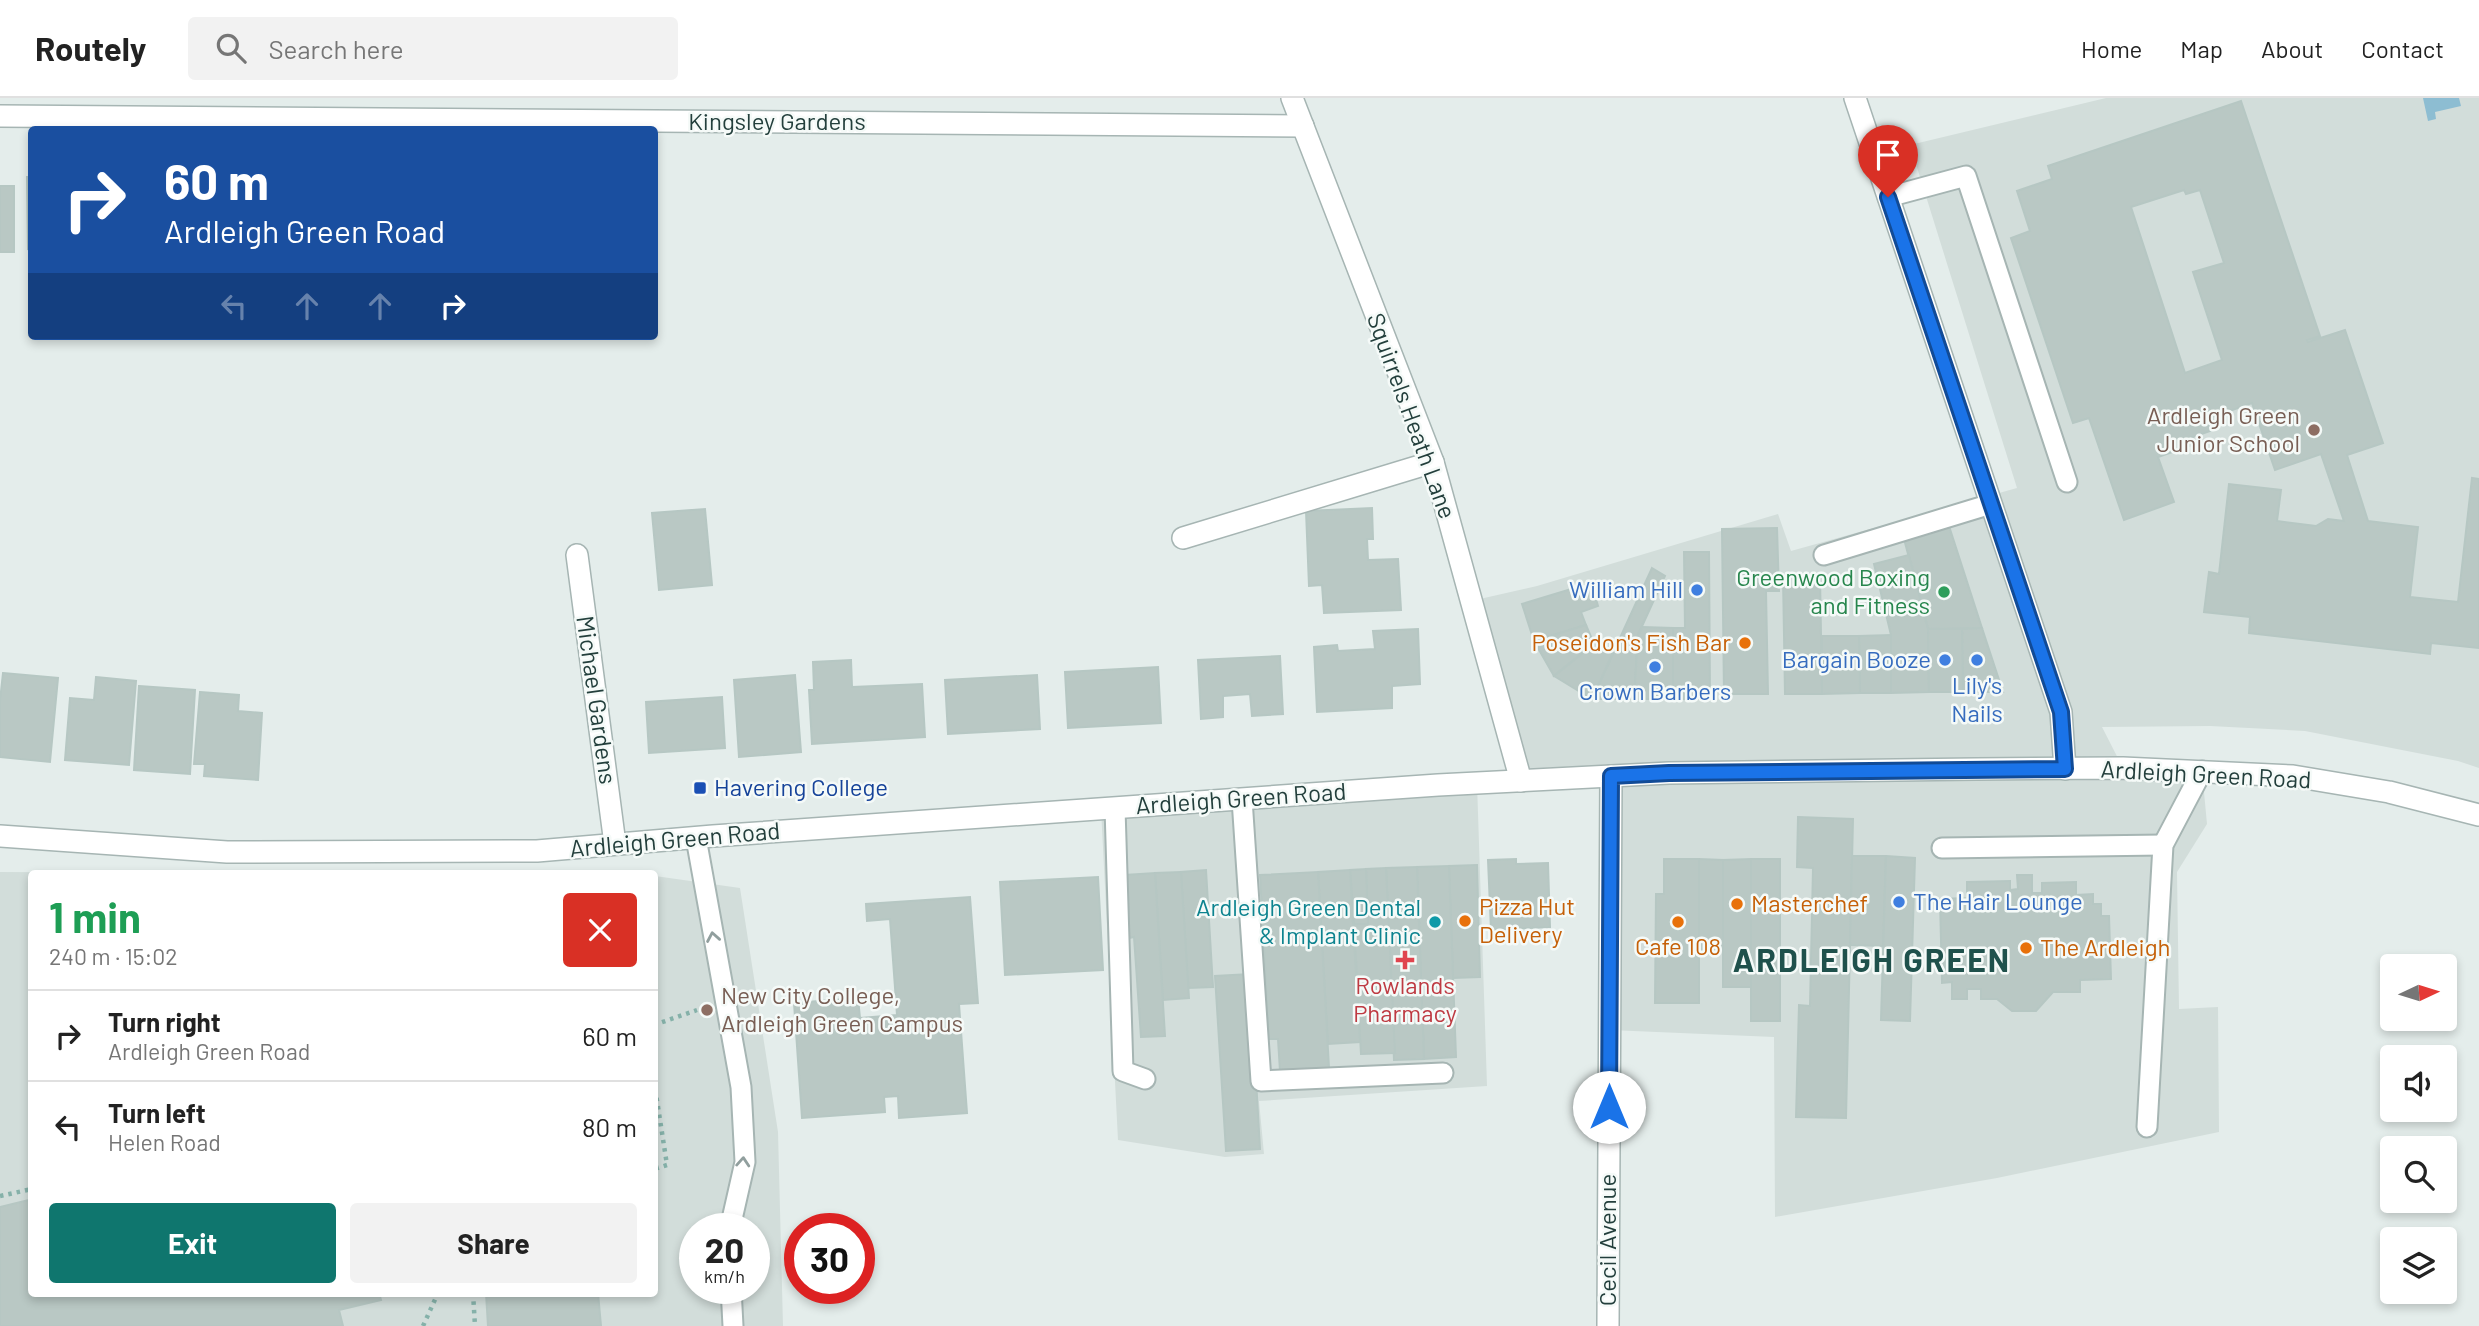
<!DOCTYPE html>
<html lang="en">
<head>
<meta charset="utf-8">
<style>
  :root { --surface:#fff; --page:#f2f2f2; --text:#222; --muted:#767676; --line:#e0e0e0; --accent:#0f766e }
  body { margin:0; font-family:Barlow,sans-serif; background:var(--page); color:var(--text); height:100vh; display:flex; flex-direction:column; font-size:26px; white-space:nowrap }
  * { box-sizing:border-box; margin:0 }
  p { font-size:23px; color:var(--muted) }
  .icon { flex:none; width:38px; height:38px; fill:none; stroke:currentColor; stroke-width:2; stroke-linecap:round; stroke-linejoin:round }
  .map { position:relative; flex:1; overflow:hidden }
  .drawer { position:absolute; left:28px; top:772px; width:630px; height:427px; display:flex; flex-direction:column; background:var(--surface); border-radius:7px; box-shadow:0 4px 10px #0003 }
  .drawer>* { flex:none }
  .hud { position:absolute; left:28px; top:28px; width:630px; height:214px; border-radius:7px; box-shadow:0 4px 10px #0003; background:#1a4fa0; color:#fff; overflow:hidden }
  .needle { width:46px; rotate:86deg }
  .fabs { position:absolute; left:2380px; top:856px; display:grid; gap:14px }
  .fabs a { display:grid; place-items:center; width:77px; height:77px; border-radius:7px; background:var(--surface); box-shadow:0 4px 10px #0003; font-size:35px }
  .speed { position:absolute; left:679px; top:1115px; display:flex; gap:14px; font-size:35px; font-weight:700; text-align:center }
  .speed>* { display:grid; place-content:center; width:91px; height:91px; border-radius:50%; background:var(--surface); box-shadow:0 4px 10px #0003; line-height:1 }
  .speed small { font-size:18px; font-weight:400 }
  .speed .limit { border:10px solid #d22; background:#fff; color:#111 }
  .pin { position:absolute; display:grid; place-items:center; width:60px; height:60px; color:#fff; margin:-72px -30px; border-radius:50% 50% 50% 0; rotate:-45deg; box-shadow:0 0 7px #0007 }
  .pin .icon { rotate:45deg }
  .me { position:absolute; width:77px; margin:-38px; rotate:0deg; stroke-linejoin:round; filter:drop-shadow(0 0 5px #0008) }
  .turn { display:flex; align-items:center; gap:24px; height:147px; padding:0 21px; font-size:32px }
  .turn .icon { width:91px; height:91px; stroke-width:2.5 }
  .turn b { display:block; font-size:49px; line-height:60px }
  .lanes { display:flex; align-items:center; height:66px; padding:0 21px; background:#0003; justify-content:center; gap:35px; direction:ltr }
  .lanes .off { opacity:.35 }
  .round { display:grid; place-items:center; flex:none; width:74px; height:74px; border-radius:7px; background:var(--page) }
  .headline { display:flex; align-items:center; justify-content:space-between; height:119px; padding:0 21px }
  h1 { font-size:42px; font-weight:700; line-height:52px; color:#1e9e55 }
  .primary-button { display:flex; gap:14px; margin-top:auto; padding:14px 21px }
  .primary-button a { flex:1; height:80px; border-radius:7px; background:var(--accent); color:#fff; font-size:28px; font-weight:700; line-height:80px; text-align:center }
  .primary-button a+a { background:var(--page); color:var(--text) }
  ul { padding:0; list-style:none }
  li { display:flex; align-items:center; gap:21px; height:91px; padding:0 21px; border-top:2px solid var(--line) }
  li div { flex:1 }
  li b { display:block; font-size:26px }
  li em { font-style:normal }
  header { display:flex; align-items:center; gap:42px; box-sizing:border-box; height:98px; padding:0 35px; background:var(--surface); border-bottom:2px solid var(--line) }
  header strong { font-size:33px }
  nav { display:flex; gap:38px; margin-inline-start:auto; font-size:24px }
  .search { width:490px; height:63px; background:var(--page); display:flex; align-items:center; gap:18px; box-sizing:border-box; padding:0 24px; border-radius:7px; color:var(--muted); font-size:26px }
  .map>svg:first-child { display:block }
  .built { fill:#d2ddda; fill-rule:evenodd }
  .water { fill:#8dbdd2 }
  .building { fill:#b9c8c4; stroke:#b6c7c3; stroke-width:2; fill-rule:evenodd }
  .lines { fill:none; stroke-linecap:round; stroke-linejoin:round }
  .service-casing { stroke:#a6b5b3; stroke-width:23 }
  .minor-casing { stroke:#a6b5b3; stroke-width:24 }
  .tertiary-casing { stroke:#a6b5b3; stroke-width:24 }
  .path { stroke:#85b1a9; stroke-width:4.5; stroke-dasharray:3.5 5; stroke-linecap:butt }
  .service { stroke:#fff; stroke-width:19 }
  .minor { stroke:#fff; stroke-width:21 }
  .tertiary { stroke:#fff; stroke-width:21 }
  .oneway { stroke:#919f9e }
  .route-casing { stroke:#114b97; stroke-width:18 }
  .route { stroke:#1a73e8; stroke-width:12 }
  .education-dot { fill:#8d6e63; stroke:#f5faf8; stroke-width:2.5 }
  .shop-dot { fill:#3f7fe0; stroke:#f5faf8; stroke-width:2.5 }
  .leisure-dot { fill:#2e9e5b; stroke:#f5faf8; stroke-width:2.5 }
  .food-dot { fill:#e8710a; stroke:#f5faf8; stroke-width:2.5 }
  .transit-dot { fill:#1a4fb4; stroke:#f5faf8; stroke-width:2.5 }
  .culture-dot { fill:#0f9aa8; stroke:#f5faf8; stroke-width:2.5 }
  .health-dot { fill:#e0444e; stroke:#f5faf8; stroke-width:2.5 }
  .labels { text-anchor:middle; stroke-width:5; stroke-linejoin:round; paint-order:stroke }
  .street-label { font-size:24px; fill:#233f3c; stroke:#f5faf8 }
  .education-label { font-size:24px; fill:#785e54; stroke:#f5faf8; text-anchor:end }
  .leisure-label { font-size:24px; fill:#27864d; stroke:#f5faf8; text-anchor:end }
  .shop-label { font-size:24px; fill:#366cbe; stroke:#f5faf8; text-anchor:end }
  .food-label { font-size:24px; fill:#c56008; stroke:#f5faf8; text-anchor:start }
  .transit-label { font-size:24px; fill:#164399; stroke:#f5faf8; text-anchor:start }
  .culture-label { font-size:24px; fill:#0d838f; stroke:#f5faf8; text-anchor:end }
  .health-label { font-size:24px; fill:#be3a42; stroke:#f5faf8 }
  .district-label { font-size:32px; font-weight:bold; letter-spacing:2px; fill:#1f514c; stroke:#f5faf8 }
</style>
</head>
<body>
<header>
<strong>Routely</strong>
<div class="search"><svg class="icon" aria-label="search" viewBox="0 0 24 24"><circle cx="10" cy="10" r="6"/><path d="M15 15l6 6"/></svg>Search here</div>
<nav><a>Home</a><a>Map</a><a>About</a><a>Contact</a></nav>
</header>
<div class="map">
<svg width="2479" height="1228" viewBox="0 0 2479 1228">
  <rect width="100%" height="100%" fill="#e4edeb"/>
  <g class="built">
    <polygon points="2106,0 2479,0 2479,670 2458,663 2305,633 2210,628 2102,629 2123,670 2202,673 2207,726 2177,774 2179,911 2218,909 2219,1034 1997,1080 1775,1119 1774,939 1610,932 1611,678 1521,683 1471,503 1537,488 1778,416 1791,453 2017,390 1910,47"/>
    <polygon points="1477,685 1487,988 1259,1003 1264,1056 1225,1059 1118,1042 1101,711"/>
    <path d="M0,774l229,1h-197v420h622l1,-417 85,12 38,244 5,194h-783zM695,1130h59v60h-59z"/>
  </g>
  <polygon class="water" points="2423,0 2459,0 2461,8 2435,14 2436,21 2428,23"/>
  <g class="building">
    <path d="M2241,3l79,235 -13,4 1,2 37,-12 38,113 -36,12 21,66 50,6 -8,70 48,5 14,-124 7,1v169l-48,-5 -1,11 -181,-21 1,-16 -46,-5 5,-40 10,2 10,-90 52,6 -4,31 39,5 12,-7 16,2 -23,-67 -46,16 -23,-67 -40,14 4,12 -26,9 2,7 -34,12 16,45 -50,18 -35,-102 -16,5 -62,-185 19,-7 -13,-40 35,-12 -4,-13zM2184,92l2,4 14,-4 24,73 -31,9 29,88 -37,13 -54,-166z"/>
    <polygon points="27,79 32,79 32,150 28,151"/>
    <rect x="0" y="88" width="14" height="66"/>
    <polygon points="1372,410 1373,441 1367,441 1368,462 1398,461 1401,512 1324,515 1322,487 1309,488 1306,413"/>
    <polygon points="705,411 712,487 659,492 652,415"/>
    <polygon points="1949,428 1982,530 1928,531 1904,441"/>
    <polygon points="1777,430 1779,493 1766,493 1768,596 1724,596 1722,431"/>
    <polygon points="1684,454 1709,454 1710,601 1673,601 1673,530 1685,530"/>
    <polygon points="1909,457 1928,531 1929,594 1891,595 1891,537 1874,466"/>
    <polygon points="1652,470 1665,478 1638,537 1634,601 1592,601"/>
    <polygon points="1820,477 1822,596 1785,596 1783,478"/>
    <polygon points="1591,485 1598,508 1581,514 1586,527 1534,543 1522,506"/>
    <polygon points="1586,527 1594,546 1554,578 1534,543"/>
    <polygon points="1642,529 1673,530 1673,601 1634,601 1638,537"/>
    <polygon points="1982,530 2003,594 1963,594 1962,531"/>
    <polygon points="1418,531 1420,586 1392,588 1392,610 1317,614 1314,549 1337,547 1338,553 1375,551 1373,533"/>
    <polygon points="1928,531 1962,531 1963,594 1929,594"/>
    <polygon points="1891,537 1891,595 1860,595 1859,538"/>
    <polygon points="1822,538 1859,538 1860,595 1822,596"/>
    <polygon points="1594,546 1613,555 1592,601 1554,578"/>
    <polygon points="1280,558 1283,616 1252,618 1250,596 1223,598 1223,619 1201,621 1198,562"/>
    <polygon points="851,562 852,589 922,586 925,639 812,646 809,592 814,592 813,564"/>
    <polygon points="1158,569 1161,625 1068,630 1065,574"/>
    <polygon points="3,575 58,580 50,664 0,659 0,603"/>
    <polygon points="795,577 801,654 739,659 734,582"/>
    <polygon points="1037,577 1040,631 948,636 945,582"/>
    <polygon points="96,579 136,583 129,667 65,662 70,600 94,602"/>
    <polygon points="139,588 195,592 190,676 134,672"/>
    <polygon points="200,594 239,597 238,613 262,615 258,682 204,678 205,666 194,666"/>
    <polygon points="722,599 725,650 649,655 646,604"/>
    <polygon points="1798,719 1853,721 1846,1020 1796,1019 1799,907 1810,908 1813,770 1797,769"/>
    <polygon points="1852,758 1886,758 1883,848 1850,847"/>
    <polygon points="1886,758 1915,760 1910,923 1881,922"/>
    <polygon points="1516,761 1516,766 1548,765 1550,829 1491,832 1488,762"/>
    <polygon points="1664,761 1699,761 1699,905 1655,905 1656,796 1664,796"/>
    <polygon points="1699,761 1723,762 1723,851 1699,851"/>
    <rect x="1751" y="761" width="29" height="162"/>
    <polygon points="1751,761 1751,889 1723,889 1723,762"/>
    <polygon points="1477,767 1480,879 1453,880 1449,768"/>
    <polygon points="1449,768 1456,959 1424,961 1417,769"/>
    <polygon points="1417,769 1424,961 1394,962 1386,770"/>
    <polygon points="1386,770 1395,955 1361,956 1354,826 1368,826 1366,771"/>
    <polygon points="1366,771 1368,826 1354,826 1350,772"/>
    <polygon points="1206,772 1213,889 1188,890 1181,774"/>
    <polygon points="1350,772 1360,944 1328,946 1318,774"/>
    <polygon points="1181,774 1189,900 1163,902 1155,775"/>
    <polygon points="1318,774 1329,970 1280,973 1278,941 1269,941 1260,777"/>
    <polygon points="1155,775 1165,938 1141,939 1134,839 1129,840 1125,777"/>
    <polygon points="2017,777 2032,777 2032,795 2042,795 2042,785 2076,784 2076,797 2093,796 2093,806 2101,806 2101,818 2109,818 2111,881 2080,882 2080,894 2053,894 2036,913 2012,913 1997,901 1981,901 1981,891 1967,891 1967,901 1952,901 1952,884 1942,885 1940,801 1967,800 1967,784 2010,783 2010,792 2018,791"/>
    <polygon points="1098,779 1103,872 1005,877 1000,784"/>
    <polygon points="970,799 978,905 959,906 967,1015 899,1020 898,998 884,999 885,1014 802,1020 794,905 858,900 860,920 897,917 890,821 867,823 866,806"/>
    <polygon points="1250,876 1260,1051 1226,1053 1215,878"/>
    <polygon points="29,1102 32,1112 32,1195 379,1195 381,1202 339,1212 343,1228 0,1228 0,1109"/>
    <polygon points="486,1195 598,1195 601,1228 488,1228"/>
  </g>
  <g class="lines">
    <g class="service-casing">
      <g id="service">
        <polyline points="1888,99 1966,78 2067,384"/>
        <polyline points="1824,457 1991,406"/>
        <polyline points="1242,701 1261,983 1443,975"/>
        <polyline points="1115,710 1123,973 1145,981"/>
        <polyline points="696,740 741,989 745,1064 730,1130"/>
        <polyline points="1942,750 2163,747"/>
        <polyline points="2147,1029 2163,747 2202,673"/>
        <polyline points="731,1190 733,1228"/>
      </g>
    </g>
    <g class="minor-casing">
      <g id="minor">
        <polyline points="1855,0 2061,614 2065,671"/>
        <polyline points="0,18 1303,28"/>
        <polyline points="1183,440 1433,364"/>
        <polyline points="577,457 615,746"/>
        <polyline points="1608,1228 1611,678"/>
      </g>
    </g>
    <g class="tertiary-casing">
      <g id="tertiary">
        <polyline points="1292,0 1433,364 1521,683"/>
        <polyline points="0,738 227,754 537,753 713,738 1438,687 1669,675 1976,671 2123,670 2293,678 2389,694 2479,717"/>
      </g>
    </g>
    <g class="path">
      <polyline points="654,927 697,912"/>
      <polyline points="654,983 667,1067 654,1071"/>
      <polyline points="0,1098 32,1091"/>
      <polyline points="473,1195 475,1228"/>
      <polyline points="423,1228 438,1195"/>
    </g>
    <use href="#service" class="service"/>
    <use href="#minor" class="minor"/>
    <use href="#tertiary" class="tertiary"/>
  </g>
  <defs><path id="oneway-chevron" d="M-2-3.5L2.5 0L-2 3.5" fill="none" stroke-width="1.6" stroke-linecap="round" stroke-linejoin="round" transform="scale(1.75)"/></defs>
  <g class="oneway">
    <use href="#oneway-chevron" transform="translate(713 839) rotate(-100)"/>
    <use href="#oneway-chevron" transform="translate(743 1064) rotate(-86)"/>
  </g>
  <g class="lines">
    <g class="route-casing">
      <polyline id="route" points="1609,1009 1611,678 1669,675 2065,671 2061,614 1888,99"/>
    </g>
    <use href="#route" class="route"/>
  </g>
  <g class="education-dot">
    <circle cx="2314" cy="332" r="7"/>
    <circle cx="707" cy="912" r="7"/>
  </g>
  <g class="shop-dot">
    <circle cx="1697" cy="492" r="7"/>
    <circle cx="1945" cy="562" r="7"/>
    <circle cx="1977" cy="562" r="7"/>
    <circle cx="1655" cy="569" r="7"/>
    <circle cx="1899" cy="804" r="7"/>
  </g>
  <circle class="leisure-dot" cx="1944" cy="494" r="7"/>
  <g class="food-dot">
    <circle cx="1745" cy="545" r="7"/>
    <circle cx="1737" cy="806" r="7"/>
    <circle cx="1465" cy="823" r="7"/>
    <circle cx="1678" cy="824" r="7"/>
    <circle cx="2026" cy="850" r="7"/>
  </g>
  <rect class="transit-dot" x="693" y="683" width="14" height="14" rx="3.5"/>
  <circle class="culture-dot" cx="1435" cy="824" r="7"/>
  <path class="health-dot" d="M1401.5 851.5h7v7h7v7h-7v7h-7v-7h-7v-7h7z"/>
  <g class="labels">
    <g class="street-label">
      <text x="777" y="32">Kingsley Gardens</text>
      <text transform="translate(1411 318) rotate(70)" y="8">Squirrels Heath Lane</text>
      <text transform="translate(596 602) rotate(82)" y="8">Michael Gardens</text>
      <text transform="translate(2206 677) rotate(3)" y="8">Ardleigh Green Road</text>
      <text transform="translate(1241 701) rotate(-4)" y="8">Ardleigh Green Road</text>
      <text transform="translate(675 742) rotate(-5)" y="8">Ardleigh Green Road</text>
      <text transform="translate(1608 1142) rotate(-90)" y="8">Cecil Avenue</text>
    </g>
    <g class="education-label">
      <text x="2300" y="326">Ardleigh Green<tspan x="2300" dy="28">Junior School</tspan></text>
      <text x="721" y="906" text-anchor="start">New City College,<tspan x="721" dy="28">Ardleigh Green Campus</tspan></text>
    </g>
    <g class="leisure-label">
      <text x="1930" y="488">Greenwood Boxing<tspan x="1930" dy="28">and Fitness</tspan></text>
    </g>
    <g class="shop-label">
      <text x="1683" y="500">William Hill</text>
      <text x="1931" y="570">Bargain Booze</text>
      <text x="1977" y="596" text-anchor="middle">Lily's<tspan x="1977" dy="28">Nails</tspan></text>
      <text x="1655" y="602" text-anchor="middle">Crown Barbers</text>
      <text x="1913" y="812" text-anchor="start">The Hair Lounge</text>
    </g>
    <g class="food-label">
      <text x="1731" y="553" text-anchor="end">Poseidon's Fish Bar</text>
      <text x="1751" y="814">Masterchef</text>
      <text x="1479" y="817">Pizza Hut<tspan x="1479" dy="28">Delivery</tspan></text>
      <text x="1678" y="857" text-anchor="middle">Cafe 108</text>
      <text x="2040" y="858">The Ardleigh</text>
    </g>
    <g class="transit-label">
      <text x="714" y="698">Havering College</text>
    </g>
    <g class="culture-label">
      <text x="1421" y="818">Ardleigh Green Dental<tspan x="1421" dy="28">&amp; Implant Clinic</tspan></text>
    </g>
    <g class="health-label">
      <text x="1405" y="896">Rowlands<tspan x="1405" dy="28">Pharmacy</tspan></text>
    </g>
    <g class="district-label">
      <text x="1872" y="874">ARDLEIGH GREEN</text>
    </g>
  </g>
</svg>
<div class="fabs">
<a><svg class="needle" viewBox="-14 -14 28 28"><path d="M0-13l5 13h-10z" fill="#e53935"/><path d="M0 13l5-13h-10z" fill="#767676"/></svg></a>
<a><svg class="icon" aria-label="sound" viewBox="0 0 24 24"><path d="M4 9h4l5-4v14l-5-4H4zM17 9q2 3 0 6"/></svg></a>
<a><svg class="icon" aria-label="search" viewBox="0 0 24 24"><circle cx="10" cy="10" r="6"/><path d="M15 15l6 6"/></svg></a>
<a><svg class="icon" aria-label="layers" viewBox="0 0 24 24"><path d="M12 4l9 5-9 5-9-5zM3 14l9 5 9-5"/></svg></a>
</div>
<div class="speed"><div>20<small>km/h</small></div><div class="limit">30</div></div>
<div class="pin" style="left:1888px;top:99px;background:#d93025"><svg class="icon" aria-label="arrive" viewBox="0 0 24 24"><path d="M6 21V4h12l-3 4 3 4H6"/></svg></div>
<svg class="me" style="left:1609px;top:1009px" viewBox="-20 -20 40 40"><circle r="19" fill="#fff"/><path d="M0-13L10 11 0 6-10 11z" fill="#1a73e8"/></svg>
<div class="hud">
<div class="turn"><svg class="icon" aria-label="right" viewBox="0 0 24 24"><path d="M7 20v-9h11M14 6l5 5-5 5"/></svg><div><b>60 m</b>Ardleigh Green Road</div></div>
<div class="lanes"><svg class="icon off" aria-label="left" viewBox="0 0 24 24"><path d="M17 20v-9H6M10 6l-5 5 5 5"/></svg><svg class="icon off" aria-label="ahead" viewBox="0 0 24 24"><path d="M12 20V5M6 11l6-6 6 6"/></svg><svg class="icon off" aria-label="ahead" viewBox="0 0 24 24"><path d="M12 20V5M6 11l6-6 6 6"/></svg><svg class="icon" aria-label="right" viewBox="0 0 24 24"><path d="M7 20v-9h11M14 6l5 5-5 5"/></svg></div>
</div>
<section class="drawer">
<div class="headline"><div><h1>1 min</h1><p>240 m · 15:02</p></div><a class="round" style="background:#d93025;color:#fff"><svg class="icon" aria-label="close" viewBox="0 0 24 24"><path d="M6 6l12 12M18 6L6 18"/></svg></a></div>
<ul>
<li><svg class="icon" aria-label="right" viewBox="0 0 24 24"><path d="M7 20v-9h11M14 6l5 5-5 5"/></svg><div><b>Turn right</b><p>Ardleigh Green Road</p></div><em>60 m</em></li>
<li><svg class="icon" aria-label="left" viewBox="0 0 24 24"><path d="M17 20v-9H6M10 6l-5 5 5 5"/></svg><div><b>Turn left</b><p>Helen Road</p></div><em>80 m</em></li>
</ul>
<div class="primary-button"><a>Exit</a><a>Share</a></div>
</section>
</div>
</body>
</html>
